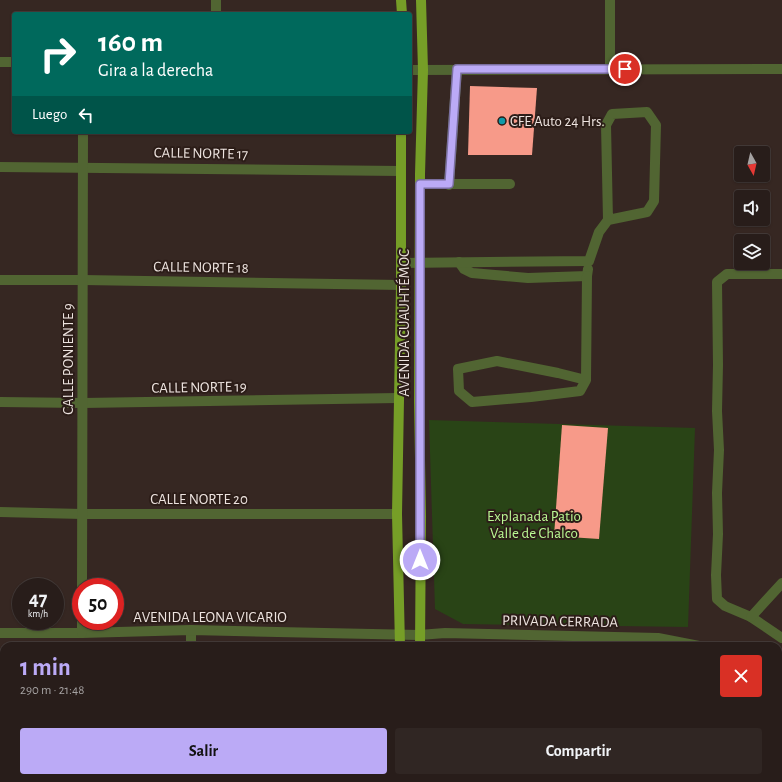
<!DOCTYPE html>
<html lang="es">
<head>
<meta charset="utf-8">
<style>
  :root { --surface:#281d1a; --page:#302623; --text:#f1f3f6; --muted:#a5a2a2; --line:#443b39; --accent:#bbaaf6 }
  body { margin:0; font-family:"Alegreya Sans",sans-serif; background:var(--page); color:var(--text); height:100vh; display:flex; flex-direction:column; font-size:15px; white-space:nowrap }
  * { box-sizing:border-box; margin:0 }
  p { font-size:13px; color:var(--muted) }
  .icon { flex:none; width:22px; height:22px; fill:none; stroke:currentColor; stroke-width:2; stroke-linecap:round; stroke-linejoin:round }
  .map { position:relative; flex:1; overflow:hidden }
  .drawer { position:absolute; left:0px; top:642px; width:782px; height:140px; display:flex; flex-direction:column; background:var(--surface); border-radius:12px 12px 0 0; box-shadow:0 1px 3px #0004,0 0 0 1px var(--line) }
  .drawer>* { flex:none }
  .hud { position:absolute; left:12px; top:12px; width:400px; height:122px; border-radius:4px; box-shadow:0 1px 3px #0004,0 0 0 1px var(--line); background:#00695c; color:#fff; overflow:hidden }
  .needle { width:26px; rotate:172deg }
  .buttons { position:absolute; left:734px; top:146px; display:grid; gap:8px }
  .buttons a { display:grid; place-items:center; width:36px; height:36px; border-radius:4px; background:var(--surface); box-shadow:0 1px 3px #0004,0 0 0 1px var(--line); font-size:20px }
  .speed { position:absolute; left:12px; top:578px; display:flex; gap:8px; font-size:20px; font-weight:700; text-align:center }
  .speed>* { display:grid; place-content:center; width:52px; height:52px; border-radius:50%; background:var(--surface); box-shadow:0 1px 3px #0004,0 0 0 1px var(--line); line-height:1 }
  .speed small { font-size:10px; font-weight:400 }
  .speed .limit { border:6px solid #d22; background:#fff; color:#111 }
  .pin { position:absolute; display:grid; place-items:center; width:34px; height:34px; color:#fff; margin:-17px; border:2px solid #fff; border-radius:50%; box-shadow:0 1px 4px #0007 }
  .me { position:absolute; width:44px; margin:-22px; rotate:0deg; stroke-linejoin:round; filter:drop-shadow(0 0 3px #0008) }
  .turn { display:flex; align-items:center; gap:14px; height:84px; padding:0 20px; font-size:18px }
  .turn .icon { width:52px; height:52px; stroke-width:2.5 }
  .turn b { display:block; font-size:28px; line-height:34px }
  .then { display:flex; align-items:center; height:38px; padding:0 20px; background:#0003; gap:8px; font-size:15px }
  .round { display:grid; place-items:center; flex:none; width:42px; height:42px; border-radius:4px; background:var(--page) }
  .overview { display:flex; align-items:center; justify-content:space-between; height:68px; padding:0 20px }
  h1 { font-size:24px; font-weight:700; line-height:30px; color:var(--accent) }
  .primary-button { display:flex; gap:8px; margin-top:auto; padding:8px 20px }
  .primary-button a { flex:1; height:46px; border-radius:4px; background:var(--accent); color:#111; font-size:16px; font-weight:700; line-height:46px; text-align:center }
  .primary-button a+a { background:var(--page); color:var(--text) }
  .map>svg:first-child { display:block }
  .green { fill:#294416 }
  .building { fill:#f79a89 }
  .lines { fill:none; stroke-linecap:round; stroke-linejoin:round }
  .minor { stroke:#516532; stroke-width:10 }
  .major { stroke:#769e27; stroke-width:10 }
  .route-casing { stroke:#7a6ea0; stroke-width:10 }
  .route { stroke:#bbaaf6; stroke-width:7 }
  .culture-dot { fill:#0f9aa8; stroke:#2c1d18; stroke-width:1.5 }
  .labels { text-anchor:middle; stroke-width:4; stroke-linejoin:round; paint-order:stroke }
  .poi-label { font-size:15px; fill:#ede3df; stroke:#2c1d18; text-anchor:start }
  .street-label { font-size:15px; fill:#ede3df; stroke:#2c1d18 }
  .park-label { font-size:15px; fill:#baf893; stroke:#2c1d18 }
</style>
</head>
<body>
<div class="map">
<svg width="782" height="782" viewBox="0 0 782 782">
  <rect width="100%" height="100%" fill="#362722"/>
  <polygon class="green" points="429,420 695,428 688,627 463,624 435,609"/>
  <g class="building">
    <polygon points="470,86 537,88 532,155 468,155"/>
    <polygon points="562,425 608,428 599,539 554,536"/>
  </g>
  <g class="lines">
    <g class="minor">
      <polyline points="216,0 216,14"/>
      <polyline points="0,62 14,62"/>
      <polyline points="610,69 610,0"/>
      <polyline points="410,70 782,69"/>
      <polyline points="0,167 401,171"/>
      <polyline points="420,184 510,184"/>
      <polyline points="449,185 457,69"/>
      <polyline points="459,262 464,269 472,273 528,278 587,276 588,269"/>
      <polyline points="401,263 589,261 599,232 608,220 647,212 654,201 656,125 647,112 612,114 606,125 608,220"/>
      <polyline points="782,274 727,274 717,282 718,365 717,411 719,450 717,493 718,534 716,575 717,599 725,606 751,617 782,638"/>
      <polyline points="0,280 83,280 401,285"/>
      <polyline points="586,380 558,373 497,361 458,369 459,391 472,402 531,397 580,391 586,380 587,276"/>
      <polyline points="0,402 83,403 398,398"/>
      <polyline points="0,512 82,514 397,514"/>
      <polyline points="82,587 83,132"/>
      <polyline points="751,617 782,583"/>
      <polyline points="191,630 191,646"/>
      <polyline points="0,633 82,633 191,630 419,635 445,633 658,638 699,646"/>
      <polyline points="82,633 82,621"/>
      <polyline points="778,680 782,682"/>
      <polyline points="778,727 782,730"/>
      <polyline points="0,738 4,738"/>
      <polyline points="193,778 193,782"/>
    </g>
    <g class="major">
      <polyline points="401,0 402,14"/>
      <polyline points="400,646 397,514 401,285 401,132"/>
      <polyline points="420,646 421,516 419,402 420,174 423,70 421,0"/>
      <polyline points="420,778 420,782"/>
      <polyline points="400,782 400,778"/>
    </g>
  </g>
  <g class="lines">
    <g class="route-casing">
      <polyline id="route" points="420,560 420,184 449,184 457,69 625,69"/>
    </g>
    <use href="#route" class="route"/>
  </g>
  <circle class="culture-dot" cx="502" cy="121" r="4"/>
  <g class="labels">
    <g class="poi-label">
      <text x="510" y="126">CFE Auto 24 Hrs.</text>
    </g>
    <g class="street-label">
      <text transform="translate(201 153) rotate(1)" y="5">CALLE NORTE 17</text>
      <text transform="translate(201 267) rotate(1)" y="5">CALLE NORTE 18</text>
      <text transform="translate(404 323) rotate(-90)" y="5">AVENIDA CUAUHTÉMOC</text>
      <text transform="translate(68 359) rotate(-90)" y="5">CALLE PONIENTE 9</text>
      <text transform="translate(199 387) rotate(-1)" y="5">CALLE NORTE 19</text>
      <text x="199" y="504">CALLE NORTE 20</text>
      <text x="210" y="622">AVENIDA LEONA VICARIO</text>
      <text transform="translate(560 621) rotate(1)" y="5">PRIVADA CERRADA</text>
    </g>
    <g class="park-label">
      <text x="534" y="521">Explanada Patio<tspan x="534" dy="17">Valle de Chalco</tspan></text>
    </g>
  </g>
</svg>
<div class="buttons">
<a><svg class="needle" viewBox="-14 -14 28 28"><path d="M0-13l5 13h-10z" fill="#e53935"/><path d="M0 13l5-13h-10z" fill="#a5a2a2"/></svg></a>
<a><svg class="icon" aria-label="sound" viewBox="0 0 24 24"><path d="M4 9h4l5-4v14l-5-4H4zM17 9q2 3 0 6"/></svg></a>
<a><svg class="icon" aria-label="layers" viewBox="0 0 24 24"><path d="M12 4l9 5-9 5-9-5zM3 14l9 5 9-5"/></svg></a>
</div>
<div class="speed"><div>47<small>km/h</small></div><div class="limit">50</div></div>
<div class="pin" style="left:625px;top:69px;background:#d93025"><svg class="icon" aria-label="arrive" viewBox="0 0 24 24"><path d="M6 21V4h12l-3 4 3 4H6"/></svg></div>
<svg class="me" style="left:420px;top:560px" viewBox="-20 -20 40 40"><circle r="17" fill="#bbaaf6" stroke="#fff" stroke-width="3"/><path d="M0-11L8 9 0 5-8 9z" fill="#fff"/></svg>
<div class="hud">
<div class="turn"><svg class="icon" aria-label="right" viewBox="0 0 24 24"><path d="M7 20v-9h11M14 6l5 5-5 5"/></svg><div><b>160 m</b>Gira a la derecha</div></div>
<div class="then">Luego<svg class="icon" aria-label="left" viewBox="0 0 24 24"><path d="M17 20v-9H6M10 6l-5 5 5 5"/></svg></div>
</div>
<section class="drawer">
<div class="overview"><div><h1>1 min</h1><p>290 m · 21:48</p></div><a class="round" style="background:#d93025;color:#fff"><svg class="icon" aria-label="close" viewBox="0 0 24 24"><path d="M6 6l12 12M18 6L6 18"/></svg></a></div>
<div class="primary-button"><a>Salir</a><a>Compartir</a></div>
</section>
</div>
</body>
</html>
